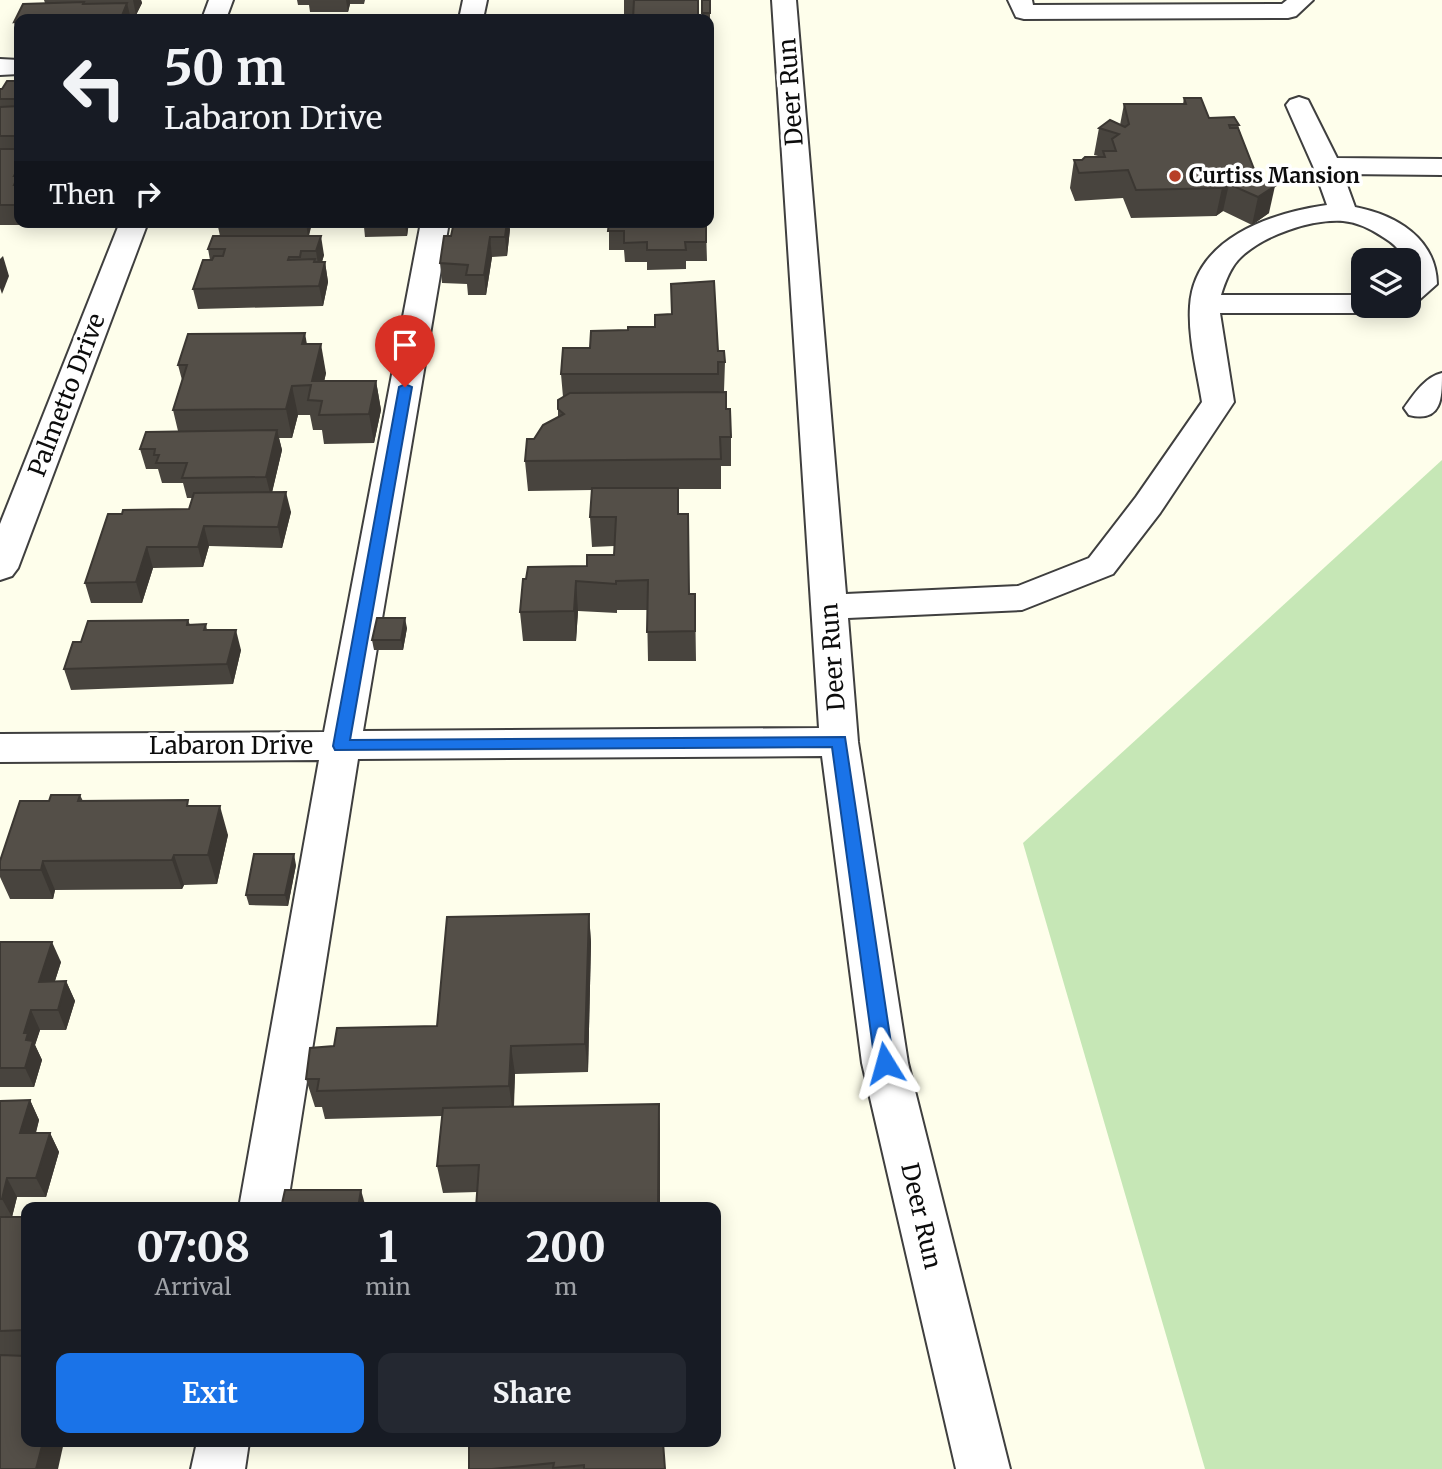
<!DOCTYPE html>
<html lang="en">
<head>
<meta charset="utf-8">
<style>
  :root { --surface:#171b24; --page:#242831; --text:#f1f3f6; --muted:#9ea1a6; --accent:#1a73e8 }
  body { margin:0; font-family:Merriweather,serif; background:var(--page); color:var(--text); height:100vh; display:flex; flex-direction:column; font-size:26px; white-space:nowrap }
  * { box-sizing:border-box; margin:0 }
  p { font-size:23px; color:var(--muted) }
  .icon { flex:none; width:38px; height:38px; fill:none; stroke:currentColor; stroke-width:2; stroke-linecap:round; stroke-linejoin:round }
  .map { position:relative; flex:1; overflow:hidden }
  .sheet { position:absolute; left:21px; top:1202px; width:700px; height:245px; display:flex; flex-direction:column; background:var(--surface); border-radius:14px; box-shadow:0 4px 18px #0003 }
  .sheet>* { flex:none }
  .banner { position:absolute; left:14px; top:14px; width:700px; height:214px; border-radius:14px; box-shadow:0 4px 18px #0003; background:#171b24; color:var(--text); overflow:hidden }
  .tools { position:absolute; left:1351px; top:248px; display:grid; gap:14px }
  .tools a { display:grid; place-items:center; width:70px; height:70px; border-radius:14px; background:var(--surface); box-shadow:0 4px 18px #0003; font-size:35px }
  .pin { position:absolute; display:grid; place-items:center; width:60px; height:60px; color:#fff; margin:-72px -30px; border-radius:50% 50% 50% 0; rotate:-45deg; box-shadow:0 0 7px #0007 }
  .pin .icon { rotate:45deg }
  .me { position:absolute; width:77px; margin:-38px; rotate:352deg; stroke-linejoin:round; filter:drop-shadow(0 0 5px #0008) }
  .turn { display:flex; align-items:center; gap:24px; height:147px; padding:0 35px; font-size:32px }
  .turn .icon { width:91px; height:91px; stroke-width:2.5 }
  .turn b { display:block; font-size:49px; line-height:60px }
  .then { display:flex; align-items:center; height:66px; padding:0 35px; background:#0003; gap:14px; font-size:26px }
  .eta { display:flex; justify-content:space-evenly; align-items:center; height:119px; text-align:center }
  .eta b { font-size:42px; font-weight:700; line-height:49px }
  .cta { display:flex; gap:14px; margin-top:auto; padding:14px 35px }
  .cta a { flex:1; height:80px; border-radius:14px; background:var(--accent); color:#fff; font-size:28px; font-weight:700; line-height:80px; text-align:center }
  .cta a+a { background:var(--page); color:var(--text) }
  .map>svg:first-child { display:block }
  .green { fill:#c6e7b6 }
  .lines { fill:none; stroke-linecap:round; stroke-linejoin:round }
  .minor-casing { stroke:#3f3f3f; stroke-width:4 }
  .minor { fill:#fff; fill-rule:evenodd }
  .wall { fill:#48443e }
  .shaded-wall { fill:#3b3732 }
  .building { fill:#544f48; stroke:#3b3732; stroke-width:2 }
  .route { fill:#1a73e8; stroke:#114b97; stroke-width:2 }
  .poi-dot { fill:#b73f28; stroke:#fff; stroke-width:2.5 }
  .labels { text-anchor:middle; stroke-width:7; stroke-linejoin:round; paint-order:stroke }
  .far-poi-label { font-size:21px; font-weight:bold; fill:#0c0c0c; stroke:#fff; text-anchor:start }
  .street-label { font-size:24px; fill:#0c0c0c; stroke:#fff }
</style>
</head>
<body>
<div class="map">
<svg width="1442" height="1469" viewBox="0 0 1442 1469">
  <rect width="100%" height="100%" fill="#fefeeb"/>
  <polygon class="green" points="1442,460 1442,1469 1205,1469 1023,843"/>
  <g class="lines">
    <g class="minor-casing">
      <g id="minor">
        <polygon points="209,0 233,0 226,19 202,19"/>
        <polygon points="463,0 487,0 483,19 459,19"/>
        <path d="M772,0h24l50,594 172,-8 71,-28 47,-61 66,-95c-5,-31 -14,-64 -12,-96 4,-68 81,-93 137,-101l-14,-39 -27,-61 4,-5 9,-3 9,3 29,58 105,1v16l-99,-1 12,33c41,8 81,31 82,77l-18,16 -10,3v-42h-4c-4,-11 -12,-18 -22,-24 -12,-8 -26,-15 -40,-16 -32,-2 -79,14 -102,36 -10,9 -16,25 -20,38h142v11h13l-2,4 -11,3h-143l14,89 -74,111 -47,61 -91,36 -174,8 10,124 50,321 102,406h-54l-94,-406 -40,-307 -464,3 -71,449h-48l80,-448 -319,2v-28l324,-2 97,-510h28l-86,509 456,-3z"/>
        <polygon points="1008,0 1032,0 1033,5 1282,4 1287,0 1313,0 1296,16 1288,18 1024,19 1016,17"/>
        <polygon points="0,59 19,60 19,74 0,75"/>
        <polygon points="120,222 148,222 18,568 12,576 0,580 0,524"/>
        <path d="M1442,373c0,25 0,50 -33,42l-5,-7c10,-14 21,-31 38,-35z"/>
        <polygon points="197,1442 249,1442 245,1469 191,1469"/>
      </g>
    </g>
    <use href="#minor" class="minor"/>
  </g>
  <g class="wall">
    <polygon points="44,0 141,0 142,3 136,15 130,15 131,19 19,19 19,40 14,22 45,3"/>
    <polygon points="297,0 365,0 364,4 350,4 348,12 310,12 309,5 298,5"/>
    <rect x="624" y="0" width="74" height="19"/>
    <polygon points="702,0 710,0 710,39 709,39 709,19 702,19"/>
    <polygon points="19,81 19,222 36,222 35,225 0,225 0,89"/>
    <polygon points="1184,98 1209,118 1239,125 1238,129 1254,169 1252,175 1269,213 1252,225 1223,211 1216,216 1131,218 1123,198 1075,201 1070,188 1074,160 1102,157 1094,155 1099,128 1120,125 1124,104 1183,104"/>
    <polygon points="217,222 323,222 322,223 312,223 309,236 324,255 322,262 325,262 328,282 323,306 198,309 193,289 210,260 208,249 220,236"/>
    <polygon points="409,222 407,236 365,237 364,227"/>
    <polygon points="609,222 703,222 703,227 706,227 707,261 686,261 686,269 647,270 647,262 625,262 624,250 609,250"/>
    <polygon points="510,229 507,256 492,257 486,295 468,295 467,284 442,283 440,263 451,236"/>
    <polygon points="307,344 326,373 324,381 376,381 381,410 374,443 324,444 322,430 313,430 310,415 298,415 292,438 279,438 282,450 272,492 291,512 282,548 209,546 203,567 153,568 142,603 91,603 85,583 189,509 192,498 187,498 183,483 162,483 158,469 146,469 140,449 178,431 173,410 182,380 178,365"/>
    <polygon points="718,351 725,362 724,391 718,392 726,409 731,437 731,466 721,466 721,489 678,489 679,514 689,594 695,594 696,661 648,661 647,610 617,610 617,613 578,611 576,641 523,641 520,612 526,579 587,566 614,555 614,546 592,547 590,517 592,490 528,491 525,461 534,439 558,417 558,409 563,397 561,374"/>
    <polygon points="188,620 190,625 206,624 207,630 241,650 233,684 71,690 64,669 81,642"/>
    <polygon points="407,628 403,650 374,650 372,640"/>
    <polygon points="80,795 83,801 190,806 228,835 217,884 184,885 182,889 55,890 53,899 10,899 0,877 0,861 49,801"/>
    <polygon points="296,865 288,906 249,905 246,895"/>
    <polygon points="589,914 591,943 588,1072 515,1074 514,1107 659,1104 660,1132 660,1208 476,1208 477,1192 443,1193 437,1166 442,1116 325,1119 322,1107 315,1107 306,1079 334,1046 437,1026"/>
    <polygon points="0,942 61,962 55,981 66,981 75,1001 66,1030 40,1030 35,1045 42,1060 34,1087 0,1087"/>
    <polygon points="30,1100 39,1120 36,1133 50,1133 59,1152 46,1197 17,1197 12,1217 26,1217 26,1442 0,1469 0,1101"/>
    <polygon points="469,1442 665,1469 469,1469"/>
  </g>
  <g class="shaded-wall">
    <polygon points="133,0 141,0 142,3 136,15"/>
    <polygon points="346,0 350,0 350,4 348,12"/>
    <polygon points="127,3 131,19 121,19 121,18"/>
    <polygon points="19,167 19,204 14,185 14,176"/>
    <polygon points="1229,184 1223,211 1216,216 1222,188"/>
    <polygon points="1275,186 1269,213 1252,225 1258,197"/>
    <polygon points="306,222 312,222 312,223 308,237"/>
    <polygon points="406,222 409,222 407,236 405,226"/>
    <polygon points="507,222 509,222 510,229 507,256 505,237"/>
    <polygon points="321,236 324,255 319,271 316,251"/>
    <polygon points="490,237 492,257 486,295 484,275"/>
    <polygon points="3,256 9,276 2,294 0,288 0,259"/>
    <polygon points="325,262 328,282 323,306 319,286"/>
    <polygon points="305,333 310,362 302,344"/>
    <polygon points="321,344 326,373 320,401 312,381"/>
    <polygon points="376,381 381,410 374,443 369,414"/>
    <polygon points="292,386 298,415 292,438 286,409"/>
    <polygon points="277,430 282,450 271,497 266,477"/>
    <polygon points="286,492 291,512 282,548 278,527"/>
    <polygon points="204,526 209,546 203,567 198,547"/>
    <polygon points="147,547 153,568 142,603 136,582"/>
    <polygon points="576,581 578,611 576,641 574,611"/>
    <polygon points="405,618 407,628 403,650 401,640"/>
    <polygon points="236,630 241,650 233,684 227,664"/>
    <polygon points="220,806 228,835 217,884 208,855"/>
    <polygon points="294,854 296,865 288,906 285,895"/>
    <polygon points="174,855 184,885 182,889 172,860"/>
    <polygon points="43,861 55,890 53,899 41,870"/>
    <polygon points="589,914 591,943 588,1072 585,1044"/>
    <polygon points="52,942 61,962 48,1002 39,982"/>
    <polygon points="66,981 75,1001 66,1030 58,1010"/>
    <polygon points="31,1010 40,1030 35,1045 42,1060 34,1087 25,1068 24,1033"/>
    <polygon points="511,1046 515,1074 513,1114 509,1086"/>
    <polygon points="30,1100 39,1120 30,1152 20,1133"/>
    <polygon points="659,1104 660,1132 660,1208 658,1208"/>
    <polygon points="50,1133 59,1152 46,1197 36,1178"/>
    <polygon points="7,1178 17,1197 12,1217 2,1199"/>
    <polygon points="361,1190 366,1208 358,1208"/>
    <polygon points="43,1442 64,1442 58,1469 36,1469"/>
  </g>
  <g class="building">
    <polygon points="634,0 698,0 698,19 633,19"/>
    <rect x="702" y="0" width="8" height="13"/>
    <polygon points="84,2 83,4 127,3 121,18 85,18 85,19 19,19 19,21 14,22 23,4"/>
    <polygon points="7,81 19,81 19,99 0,99 0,89 2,89"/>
    <polygon points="1184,98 1201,98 1209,118 1234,117 1239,125 1229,125 1230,128 1238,128 1254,169 1247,173 1275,186 1258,197 1229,184 1222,188 1136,190 1128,170 1079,173 1074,160 1082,160 1085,157 1105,157 1103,151 1116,151 1112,139 1119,134 1099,128 1110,120 1125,127 1129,124 1124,104 1186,104"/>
    <polygon points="19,106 19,136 0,136 0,107"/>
    <polygon points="0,149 19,149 19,167 14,176 18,176 14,185 19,185 19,205 0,205"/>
    <polygon points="365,222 406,222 405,226 364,227"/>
    <polygon points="454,222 507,222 505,237 490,237 484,275 466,275 468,265 440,263 444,236 451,236"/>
    <polygon points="609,222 697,222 697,227 706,227 706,242 685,242 686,250 647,250 647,242 624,243 624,231 608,231"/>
    <polygon points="213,236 321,236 316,251 301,251 300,257 289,257 288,260 315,259 314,262 325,262 319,286 193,289 203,260 212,260 214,256 223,256 225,249 208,249"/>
    <polygon points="714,281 718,351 724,351 725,362 718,362 718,374 561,374 563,348 590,348 591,331 628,330 628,327 655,327 655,315 672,314 671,284"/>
    <polygon points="305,333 302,344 321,344 312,381 376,381 369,414 319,415 322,401 308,400 311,385 292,386 286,409 173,410 187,365 178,365 188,334"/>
    <polygon points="726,392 726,409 730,409 731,437 720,437 721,459 525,461 527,439 534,439 543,425 564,414 558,409 558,400 570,393"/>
    <polygon points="277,430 266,477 182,478 187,463 156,463 159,455 154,455 155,449 140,449 146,432"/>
    <polygon points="592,488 678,488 678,514 688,514 689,594 695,594 695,631 647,632 648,580 616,581 616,584 576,581 574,611 520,612 523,579 526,579 528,567 587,566 587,555 614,555 616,517 590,517"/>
    <polygon points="286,492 278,527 204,526 198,547 147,547 136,582 85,583 108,514 122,514 123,510 189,509 194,493"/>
    <polygon points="377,618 405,618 401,640 372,640"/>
    <polygon points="188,620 187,625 206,624 204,630 236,630 227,664 64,669 73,642 81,642 88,621"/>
    <polygon points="51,795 80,795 78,801 188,800 187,806 220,806 208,855 174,855 172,860 43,861 41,870 0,870 0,861 20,801 49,801"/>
    <polygon points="254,854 294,854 285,895 246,895"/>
    <polygon points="589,914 585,1044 511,1046 509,1086 317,1091 319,1079 306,1079 310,1048 334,1046 337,1028 437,1026 447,917"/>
    <polygon points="0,942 52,942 39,982 66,981 58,1010 31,1010 24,1033 28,1033 26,1040 33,1041 25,1068 0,1068"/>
    <polygon points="30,1100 20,1133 50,1133 36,1178 7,1178 2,1199 0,1199 0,1101"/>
    <polygon points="659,1104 658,1208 476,1208 479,1165 437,1166 443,1108"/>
    <polygon points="285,1190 361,1190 358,1208 281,1208"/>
    <polygon points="0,1217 26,1217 26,1330 0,1331"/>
    <polygon points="0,1355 26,1356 26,1442 43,1442 36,1469 0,1469"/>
    <polygon points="469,1442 663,1442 665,1469 584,1469 584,1465 553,1468 554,1463 492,1469 469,1469"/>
  </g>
  <polygon class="route" points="405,384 412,387 350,740 845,737 894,1063 891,1069 885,1071 878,1069 875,1063 832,747 335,750 333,746 399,387"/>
  <circle class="poi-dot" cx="1175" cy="176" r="7"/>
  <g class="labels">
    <g class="far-poi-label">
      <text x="1189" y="183">Curtiss Mansion</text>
    </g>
    <g class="street-label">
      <text transform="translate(791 92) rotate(-94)" y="8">Deer Run</text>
      <text transform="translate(67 395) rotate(-69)" y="8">Palmetto Drive</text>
      <text transform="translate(833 657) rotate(-94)" y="8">Deer Run</text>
      <text x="231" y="754">Labaron Drive</text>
      <text transform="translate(921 1216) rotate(77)" y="8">Deer Run</text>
    </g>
  </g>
</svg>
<div class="tools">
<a><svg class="icon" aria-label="layers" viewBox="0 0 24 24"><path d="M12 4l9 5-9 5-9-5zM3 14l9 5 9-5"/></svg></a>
</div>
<div class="pin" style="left:405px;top:387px;background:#d93025"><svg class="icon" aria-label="arrive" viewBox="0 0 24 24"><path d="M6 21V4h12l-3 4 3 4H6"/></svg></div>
<svg class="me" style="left:885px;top:1063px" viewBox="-20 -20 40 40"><path d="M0-17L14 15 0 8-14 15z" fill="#1a73e8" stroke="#fff" stroke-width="4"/></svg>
<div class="banner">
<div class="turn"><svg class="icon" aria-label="left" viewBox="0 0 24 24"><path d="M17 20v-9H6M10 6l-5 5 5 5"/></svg><div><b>50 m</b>Labaron Drive</div></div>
<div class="then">Then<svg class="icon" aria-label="right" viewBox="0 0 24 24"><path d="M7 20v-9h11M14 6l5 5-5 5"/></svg></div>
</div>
<section class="sheet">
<div class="eta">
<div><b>07:08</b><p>Arrival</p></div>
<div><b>1</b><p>min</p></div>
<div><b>200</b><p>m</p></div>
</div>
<div class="cta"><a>Exit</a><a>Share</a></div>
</section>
</div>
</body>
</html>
